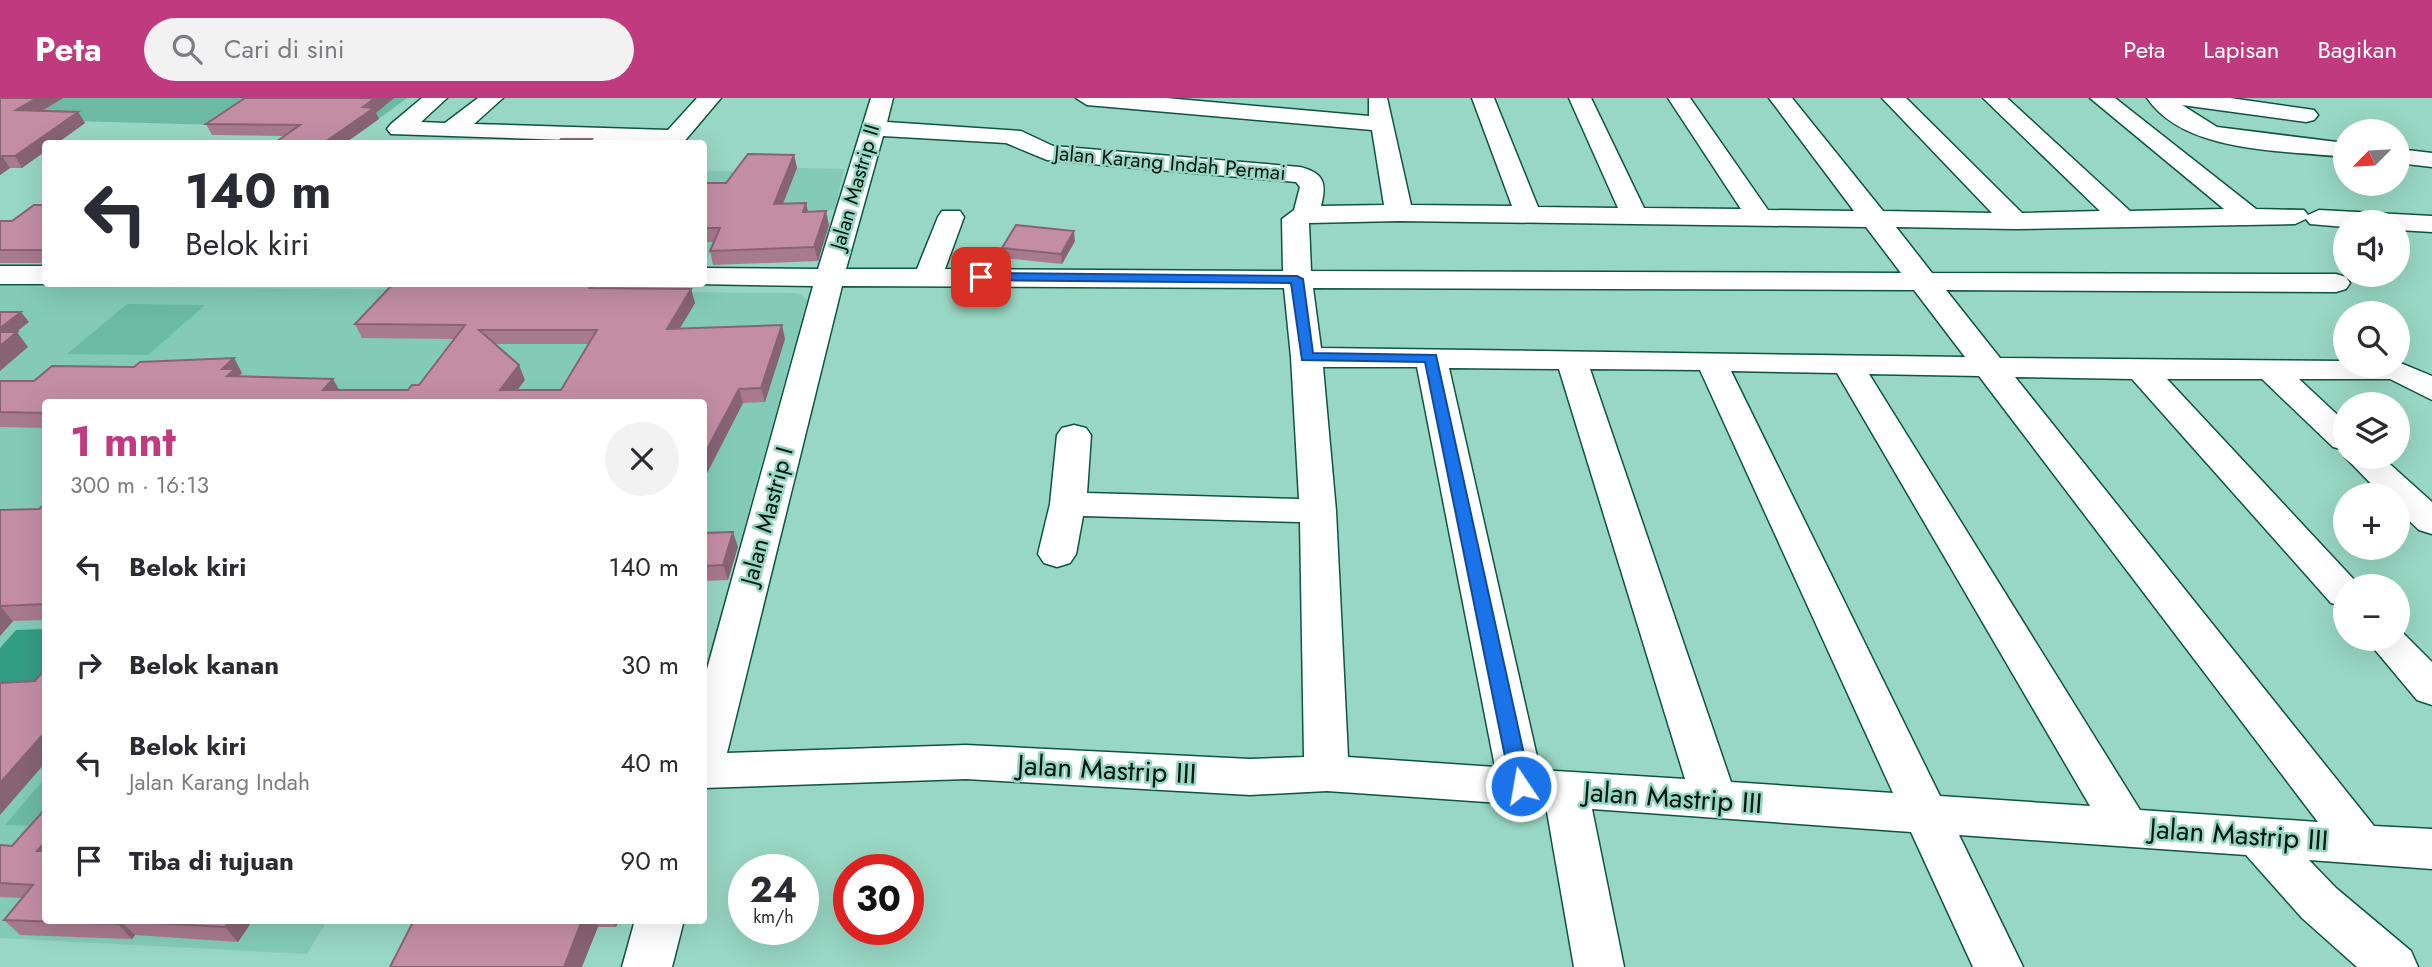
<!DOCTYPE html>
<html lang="id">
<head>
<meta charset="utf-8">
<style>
  :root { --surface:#fff; --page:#f2f2f3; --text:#2b2b33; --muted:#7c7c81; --accent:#bf3a7e }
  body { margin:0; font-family:Jost,sans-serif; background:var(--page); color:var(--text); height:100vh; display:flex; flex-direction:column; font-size:26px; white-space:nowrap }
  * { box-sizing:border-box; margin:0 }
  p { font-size:23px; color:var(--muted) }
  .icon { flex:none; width:38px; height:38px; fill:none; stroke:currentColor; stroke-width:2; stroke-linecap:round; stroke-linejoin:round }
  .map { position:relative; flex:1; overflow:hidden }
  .sheet { position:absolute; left:42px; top:301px; width:665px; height:525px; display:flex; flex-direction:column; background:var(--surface); border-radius:7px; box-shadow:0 7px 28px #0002 }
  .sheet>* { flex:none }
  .hud { position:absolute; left:42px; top:42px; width:665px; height:147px; border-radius:7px; box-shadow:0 7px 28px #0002; background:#fff; color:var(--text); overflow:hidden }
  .needle { width:46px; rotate:246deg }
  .tools { position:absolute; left:2333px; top:21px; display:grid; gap:14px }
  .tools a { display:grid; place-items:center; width:77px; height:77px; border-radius:50%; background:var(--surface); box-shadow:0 7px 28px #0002; font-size:35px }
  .speed { position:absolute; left:728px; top:756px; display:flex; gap:14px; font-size:35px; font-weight:700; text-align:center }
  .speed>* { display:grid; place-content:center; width:91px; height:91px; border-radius:50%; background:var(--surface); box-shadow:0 7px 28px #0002; line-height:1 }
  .speed small { font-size:18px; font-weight:400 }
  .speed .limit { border:10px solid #d22; background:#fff; color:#111 }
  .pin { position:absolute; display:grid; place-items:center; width:60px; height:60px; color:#fff; margin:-30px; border-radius:14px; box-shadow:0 4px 10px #0006 }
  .me { position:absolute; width:77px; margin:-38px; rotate:348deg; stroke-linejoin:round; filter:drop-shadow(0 0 5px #0008) }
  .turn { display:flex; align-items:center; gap:24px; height:147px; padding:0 28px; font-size:32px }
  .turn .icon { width:91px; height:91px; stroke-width:2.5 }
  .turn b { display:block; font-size:49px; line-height:60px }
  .round { display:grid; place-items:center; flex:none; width:74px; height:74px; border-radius:37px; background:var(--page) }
  .head { display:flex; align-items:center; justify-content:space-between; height:119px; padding:0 28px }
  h1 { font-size:42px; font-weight:700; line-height:52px; color:var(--accent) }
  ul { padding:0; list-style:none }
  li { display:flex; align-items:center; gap:21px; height:98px; padding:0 28px }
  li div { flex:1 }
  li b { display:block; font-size:26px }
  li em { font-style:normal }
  header { display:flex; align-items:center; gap:42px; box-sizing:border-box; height:98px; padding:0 35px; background:var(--accent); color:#fff }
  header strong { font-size:33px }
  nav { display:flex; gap:38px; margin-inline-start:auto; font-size:24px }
  .search { width:490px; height:63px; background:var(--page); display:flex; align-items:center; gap:18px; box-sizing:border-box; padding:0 24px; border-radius:38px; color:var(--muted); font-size:26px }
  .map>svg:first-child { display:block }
  .built { fill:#83cbb6 }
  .green { fill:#6cbaa3 }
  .forest { fill:#339d83 }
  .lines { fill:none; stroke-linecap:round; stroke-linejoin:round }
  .minor-casing { stroke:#0f5343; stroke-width:3 }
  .minor { fill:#fff; fill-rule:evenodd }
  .wall { fill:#a87a8d; fill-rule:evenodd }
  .shaded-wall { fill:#886373 }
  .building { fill:#c38ea4; stroke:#886373; stroke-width:2; fill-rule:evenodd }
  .route { fill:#1a73e8; stroke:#114b97; stroke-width:2 }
  .labels { text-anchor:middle; stroke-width:5; stroke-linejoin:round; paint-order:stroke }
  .far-street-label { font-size:21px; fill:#00160f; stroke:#98d7c3 }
  .street-label { font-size:24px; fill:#00160f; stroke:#98d7c3 }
  .near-street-label { font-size:28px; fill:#00160f; stroke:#98d7c3 }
</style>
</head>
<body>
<header>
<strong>Peta</strong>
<div class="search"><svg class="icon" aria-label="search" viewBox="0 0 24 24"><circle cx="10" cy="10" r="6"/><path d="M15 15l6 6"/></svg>Cari di sini</div>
<nav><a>Peta</a><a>Lapisan</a><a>Bagikan</a></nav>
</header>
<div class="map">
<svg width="2432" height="869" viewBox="0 0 2432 869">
  <rect width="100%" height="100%" fill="#98d7c3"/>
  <g class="built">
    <polygon points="751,69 844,71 835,112 732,114 704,168 704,73 747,74"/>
    <polygon points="0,188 794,195 802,197 807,202 739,447 704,449 704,304 46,304 46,822 327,823 307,856 0,840"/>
  </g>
  <g class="green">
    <polygon points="0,0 407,0 365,31 0,21"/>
    <polygon points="127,206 205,207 148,257 67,256"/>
    <polygon points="45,680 45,728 5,727"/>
  </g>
  <polygon class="forest" points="45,531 45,578 39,586 0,587 0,550 16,532"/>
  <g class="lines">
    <g class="minor-casing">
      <g id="minor">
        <polygon points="422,0 447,0 421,24 445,25 478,0 503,0 474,26 668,32 697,0 721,0 682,46 391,36 387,31 391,26"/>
        <path d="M871,0h22l-6,24 134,9 32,15 247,21c24,6 27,16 21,39l63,-1 -12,-75 -285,-25 -11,-7h90l203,18v-18h18l24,107 101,1 -40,-108h22l44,109 80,1 -49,-110h22l53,110 97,1 -73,-111h22l78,112 86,1 -85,-113h23l91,113 109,2 -110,-115h24l116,115 78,-2 -117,-113h24l123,113 94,-2 -134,-111h25l141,111 48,1 4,5 11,-5 113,6v16l-34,-2v-8h-53v5l-35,-3 -4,-5 -11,5 -280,5 -119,-2 36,46 404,1 10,3 4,6 -4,6 -10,3 -390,-2 54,68 345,3v5h53v-4l34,14v24l-42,-21h-91l46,43v28l-12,-3 -71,-68h-95l192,206 -14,1v21l-14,-4 -199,-224 -117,-2 359,449 58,3v40l-123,-9 27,28 75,63 7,16h-61l-55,-49 -56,-63 -287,-20 64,132h-50l-62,-135 -319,-23 32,158h-50l-28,-161 -219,-15 -77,4 -284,-16 -262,9v-108l109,-394 -117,-2h8v-16l114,1zM883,38l123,7 41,17 249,22 4,5 -6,23 -12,9 1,52 -338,-2 19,-52 -4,-6h-18l-4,6 -21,52h-71zM1399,123l467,6 35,46 -590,-2 -2,-48zM842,188l442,2 7,69 8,142 -212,-6 4,-58 -5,-7 -12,-3 -12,3 -5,7 -7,69 -12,50 6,9 13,4 13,-4 6,-9 7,-38 217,6 4,235 -54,2 -284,-14 -239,8zM1313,190l601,2 51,67 -644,-9zM1323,269h94l78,400 -147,-10 -12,-246zM1449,270l110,1 126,410 -145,-9zM1590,271l110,1 193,423 -162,-11zM1731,273l106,2 253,433 -150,-10zM1869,276l110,2 339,446 -178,-12z"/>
        <path d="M2147,0h83l84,12 4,5 -4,5 -8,2 -124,-17 35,22 128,16v14c-61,-7 -160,-3 -198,-59z"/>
        <polygon points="2398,51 2432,55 2432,69 2398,65"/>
        <rect x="0" y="168" width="46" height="18"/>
        <polygon points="2345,359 2382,359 2432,404 2432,436 2419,432 2398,412 2398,397 2382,397"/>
        <polygon points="2398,530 2432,564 2432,607 2417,602 2366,541 2398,541"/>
        <polygon points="635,822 684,822 672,869 622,869"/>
      </g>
    </g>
    <use href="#minor" class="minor"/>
  </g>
  <g class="wall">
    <polygon points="0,0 63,0 42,13 78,14 85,25 56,46 46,46 22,70 10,70 0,77"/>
    <polygon points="376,15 379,21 283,38 212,37 206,26"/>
    <polygon points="794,57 797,70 783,106 806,105 808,114 829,127 818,163 713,167 710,153 714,144 704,144 704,85 726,85"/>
    <polygon points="46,107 46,165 0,165 0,123 12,123"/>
    <polygon points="1075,143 1062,166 1003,160 1002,150"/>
    <path d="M593,186l1,4 97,1 4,14 -15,25 105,11 -20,63 -22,1 -39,76v-77h-658v26l-46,-1v-46h34l100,-14 100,-9 8,15 -3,3 100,14h69l11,-5 36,-46 -93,-1 -7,-14zM495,246h94l-28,46h-44l8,-10z"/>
    <polygon points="46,405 46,522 13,523 0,538 0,412 39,411"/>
    <polygon points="704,435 738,449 728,482 704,483"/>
    <polygon points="46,710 46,822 253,822 238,844 135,837 132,841 20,837 4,822 22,800 0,799 0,747 12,748"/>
    <polygon points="414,822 619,822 616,829 598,829"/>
  </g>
  <g class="shaded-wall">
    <polygon points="37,0 63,0 23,24 16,12"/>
    <polygon points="375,0 394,0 376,15 379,21 344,46 322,46"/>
    <polygon points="78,14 85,25 56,46 46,46 46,53 22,70 15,58"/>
    <polygon points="794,57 797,70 777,120 774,106"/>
    <polygon points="2,58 10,70 0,77 0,59"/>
    <polygon points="806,105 809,119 803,114"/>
    <polygon points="826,113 829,127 818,163 814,149"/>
    <polygon points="1074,133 1075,143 1062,166 1061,156"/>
    <polygon points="691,191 695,205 671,245 667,231"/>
    <polygon points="21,214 29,224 0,247 0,231"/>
    <polygon points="782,227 785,241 765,304 761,290"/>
    <polygon points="17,234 28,249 0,273 0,248"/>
    <polygon points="234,260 242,275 239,278 243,285 230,285 222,271"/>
    <polygon points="519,267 525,282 508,304 500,292"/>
    <polygon points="333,281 341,295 323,292"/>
    <polygon points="739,291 743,305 704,381 704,357"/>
    <polygon points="733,434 738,449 728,482 723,467"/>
    <polygon points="0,508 13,523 0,538"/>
    <polygon points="46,633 46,664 0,717 0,685"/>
    <polygon points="46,743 46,761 37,753"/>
    <polygon points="230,822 253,822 238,844 225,829"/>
    <polygon points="582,822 595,822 598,829 582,869 564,869"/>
    <polygon points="613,822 619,822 616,829"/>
    <polygon points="120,823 135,837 132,841 118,826"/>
  </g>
  <g class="building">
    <polygon points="0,0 37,0 16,12 78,14 15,58 2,58 0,59"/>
    <polygon points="245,0 375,0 363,9 374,10 322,46 273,46 300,27 206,26"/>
    <polygon points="561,41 592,41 589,46 557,46"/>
    <polygon points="748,56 794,57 774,106 806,105 803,114 826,113 814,149 710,153 720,130 704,130 704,85 726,85"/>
    <polygon points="34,107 46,107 46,152 0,152 0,123 12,123"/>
    <polygon points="1016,127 1074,133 1061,156 1002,150"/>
    <path d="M393,186h200l-3,4 101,1 -24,40 115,-4 -21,63 -22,1 -35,66v-53h-658v11l-46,-1v-31h34l18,-15 82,1 6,-5 94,-4 -12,11h13l-8,7 106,3 -10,11h85l4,-5h7l46,-60 -110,-1zM479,232h118l-36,60h-61l19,-25z"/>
    <polygon points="0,214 21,214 0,230"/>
    <polygon points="0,234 17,234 0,248"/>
    <polygon points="46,405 46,506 0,508 0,412 39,411"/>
    <polygon points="733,434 723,467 704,468 704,435"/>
    <polygon points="46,570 46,633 0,685 0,585 35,583"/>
    <polygon points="46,710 46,743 37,753 46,753 46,822 230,822 225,829 120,823 118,826 4,822 33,787 0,785 0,747 12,748"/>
    <polygon points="414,822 582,822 564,869 390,869"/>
  </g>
  <polygon class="route" points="981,175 1297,178 1303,181 1313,255 1436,257 1531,688 1528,694 1514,694 1511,688 1425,264 1302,262 1291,185 976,182 976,177"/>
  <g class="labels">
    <g class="far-street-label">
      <text transform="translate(1170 65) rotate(5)" y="7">Jalan Karang Indah Permai</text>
      <text transform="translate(855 89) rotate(-74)" y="7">Jalan Mastrip II</text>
    </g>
    <g class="street-label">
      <text transform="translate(767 418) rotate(-75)" y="8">Jalan Mastrip I</text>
    </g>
    <g class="near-street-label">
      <text transform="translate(1107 671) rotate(3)" y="10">Jalan Mastrip III</text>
      <text transform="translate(1673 699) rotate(4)" y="10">Jalan Mastrip III</text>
      <text transform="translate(2239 736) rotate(4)" y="10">Jalan Mastrip III</text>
    </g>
  </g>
</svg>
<div class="tools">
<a><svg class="needle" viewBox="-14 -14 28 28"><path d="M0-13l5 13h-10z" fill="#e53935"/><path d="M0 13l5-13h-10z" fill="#7c7c81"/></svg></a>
<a><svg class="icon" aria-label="sound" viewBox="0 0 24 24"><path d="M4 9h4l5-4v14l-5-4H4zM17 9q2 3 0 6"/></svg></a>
<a><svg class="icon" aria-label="search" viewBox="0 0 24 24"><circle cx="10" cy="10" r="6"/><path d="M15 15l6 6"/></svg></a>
<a><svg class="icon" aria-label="layers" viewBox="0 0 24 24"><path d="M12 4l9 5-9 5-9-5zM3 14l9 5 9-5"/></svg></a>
<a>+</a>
<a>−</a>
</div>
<div class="speed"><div>24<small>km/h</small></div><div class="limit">30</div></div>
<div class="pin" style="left:981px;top:179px;background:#d93025"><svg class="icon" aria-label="arrive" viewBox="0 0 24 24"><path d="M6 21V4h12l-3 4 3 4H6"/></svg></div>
<svg class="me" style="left:1521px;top:688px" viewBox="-20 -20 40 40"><circle r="17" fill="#1a73e8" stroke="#fff" stroke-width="3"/><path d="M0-11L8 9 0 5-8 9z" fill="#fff"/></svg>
<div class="hud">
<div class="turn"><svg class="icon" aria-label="left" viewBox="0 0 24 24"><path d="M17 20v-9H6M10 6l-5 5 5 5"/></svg><div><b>140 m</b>Belok kiri</div></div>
</div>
<section class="sheet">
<div class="head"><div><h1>1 mnt</h1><p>300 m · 16:13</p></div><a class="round"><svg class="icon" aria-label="close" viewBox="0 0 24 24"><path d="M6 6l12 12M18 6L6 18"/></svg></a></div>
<ul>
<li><svg class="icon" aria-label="left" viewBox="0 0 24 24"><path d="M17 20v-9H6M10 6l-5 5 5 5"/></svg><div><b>Belok kiri</b></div><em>140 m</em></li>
<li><svg class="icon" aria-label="right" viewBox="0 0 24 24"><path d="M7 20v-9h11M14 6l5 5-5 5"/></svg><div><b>Belok kanan</b></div><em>30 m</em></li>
<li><svg class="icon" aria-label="left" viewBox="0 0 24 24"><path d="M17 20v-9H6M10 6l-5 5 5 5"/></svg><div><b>Belok kiri</b><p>Jalan Karang Indah</p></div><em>40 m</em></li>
<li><svg class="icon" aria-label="arrive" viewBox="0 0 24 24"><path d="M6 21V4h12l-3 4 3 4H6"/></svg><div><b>Tiba di tujuan</b></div><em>90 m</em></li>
</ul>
</section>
</div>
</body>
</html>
